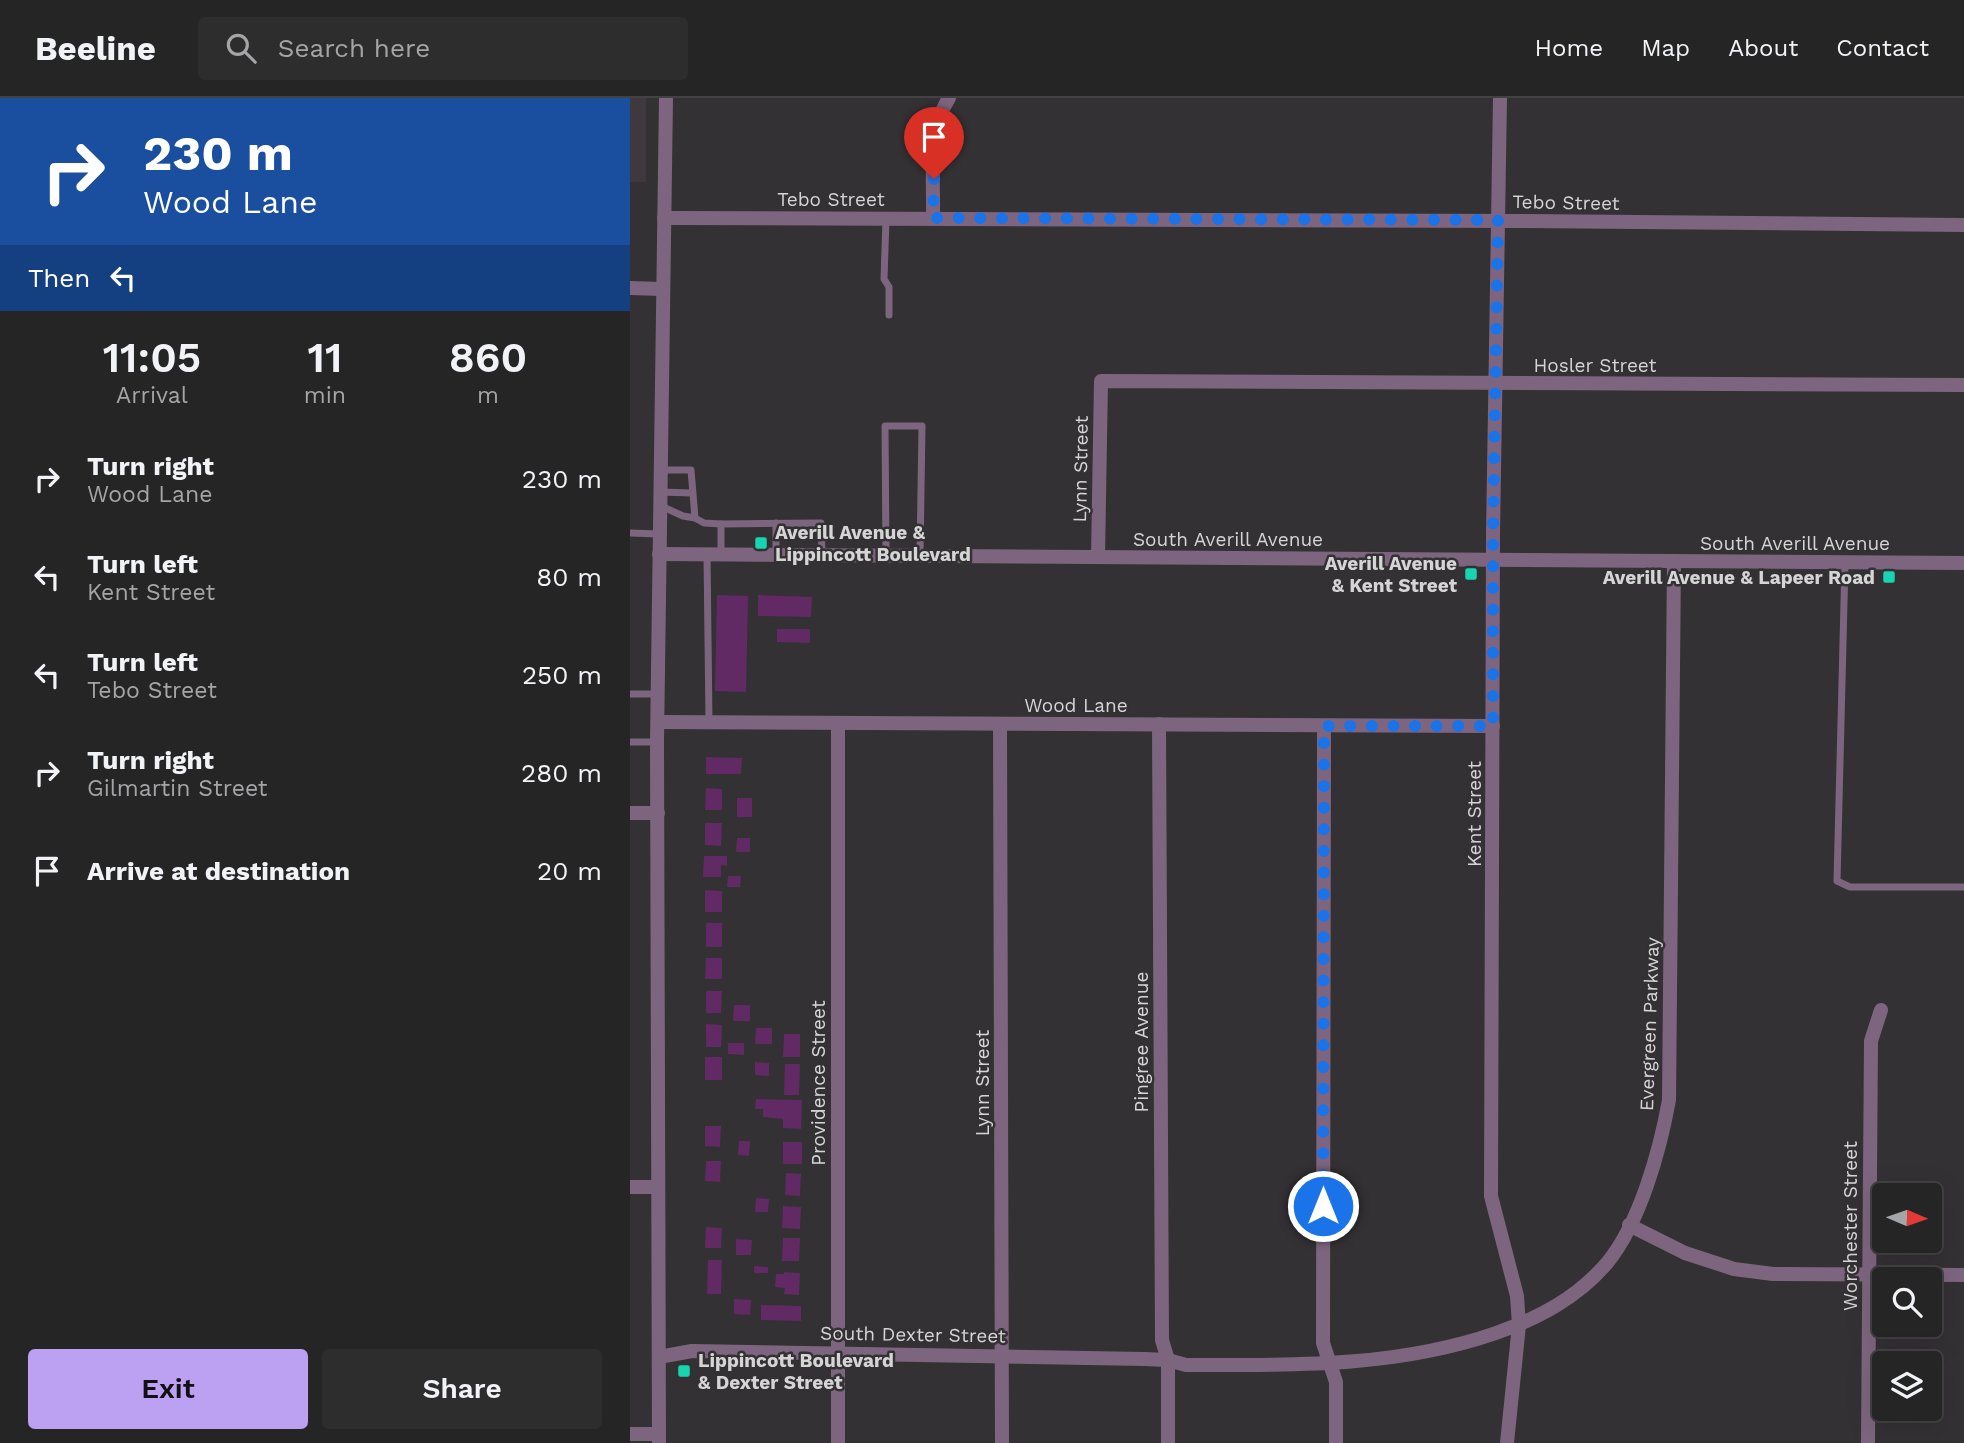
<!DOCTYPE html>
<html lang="en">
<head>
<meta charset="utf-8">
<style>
  :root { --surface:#262526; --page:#2e2d2e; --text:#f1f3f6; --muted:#a4a5a7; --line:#424243; --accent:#bca0f2 }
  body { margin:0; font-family:"Work Sans",sans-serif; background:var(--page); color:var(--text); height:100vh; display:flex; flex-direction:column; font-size:26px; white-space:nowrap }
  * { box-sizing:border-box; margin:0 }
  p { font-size:23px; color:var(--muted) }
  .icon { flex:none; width:38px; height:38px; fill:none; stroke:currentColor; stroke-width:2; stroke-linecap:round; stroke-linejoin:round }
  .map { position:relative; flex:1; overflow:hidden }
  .sheet { display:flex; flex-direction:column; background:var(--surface); width:630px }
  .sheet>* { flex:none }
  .top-card { background:#1a4fa0; color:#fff; overflow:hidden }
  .needle { width:46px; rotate:92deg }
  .controls { position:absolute; left:1242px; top:1085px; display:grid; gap:14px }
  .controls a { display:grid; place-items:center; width:70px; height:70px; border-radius:7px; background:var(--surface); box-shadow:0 7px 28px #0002,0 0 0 2px var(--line); font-size:35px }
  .pin { position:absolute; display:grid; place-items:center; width:60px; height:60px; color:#fff; margin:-72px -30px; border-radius:50% 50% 50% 0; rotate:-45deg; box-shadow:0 0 7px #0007 }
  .pin .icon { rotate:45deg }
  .me { position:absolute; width:77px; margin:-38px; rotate:0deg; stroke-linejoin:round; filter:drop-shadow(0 0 5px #0008) }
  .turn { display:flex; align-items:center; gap:24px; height:147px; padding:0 28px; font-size:32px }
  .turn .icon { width:91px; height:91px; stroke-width:2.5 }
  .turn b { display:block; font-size:49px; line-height:60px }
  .then { display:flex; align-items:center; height:66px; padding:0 28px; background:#0003; gap:14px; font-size:26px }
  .eta { display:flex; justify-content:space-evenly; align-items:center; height:119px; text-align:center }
  .eta b { font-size:42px; font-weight:600; line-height:49px }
  .button { display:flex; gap:14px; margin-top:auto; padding:14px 28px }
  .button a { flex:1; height:80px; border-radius:7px; background:var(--accent); color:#111; font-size:28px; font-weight:600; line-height:80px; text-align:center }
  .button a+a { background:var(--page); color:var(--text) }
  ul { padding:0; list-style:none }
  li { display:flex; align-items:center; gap:21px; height:98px; padding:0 28px }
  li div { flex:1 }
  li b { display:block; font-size:26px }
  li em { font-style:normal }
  header { display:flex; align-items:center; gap:42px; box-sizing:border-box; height:98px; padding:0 35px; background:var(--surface); border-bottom:2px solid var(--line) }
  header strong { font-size:33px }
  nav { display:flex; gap:38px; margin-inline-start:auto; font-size:24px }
  .search { width:490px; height:63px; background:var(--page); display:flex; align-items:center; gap:18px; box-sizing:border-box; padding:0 24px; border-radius:7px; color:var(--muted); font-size:26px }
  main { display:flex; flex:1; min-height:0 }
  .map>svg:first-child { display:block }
  .built { fill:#3f393f }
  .building { fill:#612a65 }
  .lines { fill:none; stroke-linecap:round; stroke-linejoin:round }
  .service { stroke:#7e657f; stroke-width:7 }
  .minor { stroke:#7e657f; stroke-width:14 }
  .tertiary { stroke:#7e657f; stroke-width:14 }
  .route { stroke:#1a73e8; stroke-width:12; stroke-dasharray:0 21.6 }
  .poi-dot { fill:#18d5b2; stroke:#333133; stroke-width:2.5 }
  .labels { text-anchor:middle; stroke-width:5; stroke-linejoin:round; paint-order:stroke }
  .street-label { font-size:19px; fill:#d6d5d6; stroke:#333133 }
  .poi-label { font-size:19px; font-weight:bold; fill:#d6d5d6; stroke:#333133; text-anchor:start }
</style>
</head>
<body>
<header>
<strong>Beeline</strong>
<div class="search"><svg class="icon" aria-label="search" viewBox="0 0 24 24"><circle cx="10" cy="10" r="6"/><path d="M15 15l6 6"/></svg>Search here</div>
<nav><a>Home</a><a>Map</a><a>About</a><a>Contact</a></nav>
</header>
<main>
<section class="sheet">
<div class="top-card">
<div class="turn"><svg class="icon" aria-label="right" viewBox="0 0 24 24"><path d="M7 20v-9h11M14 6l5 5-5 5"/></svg><div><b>230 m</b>Wood Lane</div></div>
<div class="then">Then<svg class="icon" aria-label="left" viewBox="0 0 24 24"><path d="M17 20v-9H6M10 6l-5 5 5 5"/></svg></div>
</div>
<div class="eta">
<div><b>11:05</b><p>Arrival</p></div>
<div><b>11</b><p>min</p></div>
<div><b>860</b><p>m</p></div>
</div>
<ul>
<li><svg class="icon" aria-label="right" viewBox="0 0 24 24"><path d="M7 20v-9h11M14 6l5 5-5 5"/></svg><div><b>Turn right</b><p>Wood Lane</p></div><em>230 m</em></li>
<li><svg class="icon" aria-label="left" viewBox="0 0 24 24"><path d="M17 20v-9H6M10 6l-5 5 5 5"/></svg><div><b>Turn left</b><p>Kent Street</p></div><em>80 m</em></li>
<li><svg class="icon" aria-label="left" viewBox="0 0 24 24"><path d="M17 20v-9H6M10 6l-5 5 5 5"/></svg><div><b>Turn left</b><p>Tebo Street</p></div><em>250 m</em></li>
<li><svg class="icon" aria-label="right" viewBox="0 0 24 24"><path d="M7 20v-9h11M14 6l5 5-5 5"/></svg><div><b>Turn right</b><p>Gilmartin Street</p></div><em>280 m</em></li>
<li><svg class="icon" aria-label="arrive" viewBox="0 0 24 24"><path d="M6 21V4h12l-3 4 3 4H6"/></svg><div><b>Arrive at destination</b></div><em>20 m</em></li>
</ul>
<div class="button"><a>Exit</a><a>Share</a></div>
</section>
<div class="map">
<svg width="1334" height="1345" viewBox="0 0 1334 1345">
  <rect width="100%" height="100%" fill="#333133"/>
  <rect class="built" x="0" y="0" width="16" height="84"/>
  <g class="building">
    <polygon points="87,497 118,498 116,594 85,593"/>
    <polygon points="128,497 182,499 181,519 128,518"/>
    <polygon points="147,531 180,531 180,545 147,544"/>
    <polygon points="76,659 112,660 111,676 76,676"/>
    <polygon points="76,690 92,691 92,712 75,712"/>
    <rect x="107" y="700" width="15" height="19"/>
    <polygon points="75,725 92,725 91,748 75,747"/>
    <polygon points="107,740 120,740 120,754 106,754"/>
    <polygon points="74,758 97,758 97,768 91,767 91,779 73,779"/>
    <polygon points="98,778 111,778 110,789 97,789"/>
    <polygon points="75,792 92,793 92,814 75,814"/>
    <rect x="76" y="825" width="16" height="24"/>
    <polygon points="76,860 92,860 92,881 75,881"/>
    <polygon points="76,893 92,893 91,915 76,915"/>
    <polygon points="104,907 120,907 120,923 103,923"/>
    <polygon points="76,926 92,927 91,949 76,949"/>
    <polygon points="126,930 142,930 142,946 125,946"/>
    <polygon points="154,936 170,936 170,959 153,959"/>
    <polygon points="98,945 114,945 114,957 98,956"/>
    <rect x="75" y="959" width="17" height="23"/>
    <polygon points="125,964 139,965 139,978 125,977"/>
    <polygon points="155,966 170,966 169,997 154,997"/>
    <polygon points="126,1001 172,1002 171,1031 153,1030 153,1021 133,1019 133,1011 125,1011"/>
    <polygon points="75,1028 91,1028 90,1049 75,1048"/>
    <polygon points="109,1043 120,1043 119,1058 108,1057"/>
    <rect x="153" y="1044" width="19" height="22"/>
    <polygon points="76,1063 91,1063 90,1084 75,1083"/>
    <polygon points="156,1075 171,1076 170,1098 155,1097"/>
    <polygon points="126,1100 139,1101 138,1114 125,1114"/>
    <polygon points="153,1108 171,1109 170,1131 152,1130"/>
    <polygon points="76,1129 92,1130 91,1150 75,1150"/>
    <polygon points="153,1140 170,1140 169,1163 152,1163"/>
    <polygon points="106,1141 122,1142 121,1157 106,1157"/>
    <polygon points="78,1162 92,1162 91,1196 77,1196"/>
    <polygon points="124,1168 138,1169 138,1175 124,1175"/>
    <polygon points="154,1174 170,1175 169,1197 154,1196 155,1190 145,1189 146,1176 154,1176"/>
    <polygon points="104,1201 121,1202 120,1217 104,1216"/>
    <polygon points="131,1207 171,1208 171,1223 131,1222"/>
  </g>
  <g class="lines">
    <g class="service">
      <polyline points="256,121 254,181 259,189 259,217"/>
      <polyline points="31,372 61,372 65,420 74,425 91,426"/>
      <polyline points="31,394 62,395"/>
      <polyline points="31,408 53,418 65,420"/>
      <polyline points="146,425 146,456"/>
      <polyline points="0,435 29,436"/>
      <polyline points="77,457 79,624"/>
      <polyline points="91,457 91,426 191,425 192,457"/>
      <polyline points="256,458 255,328 292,328 290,457"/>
      <polyline points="1215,465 1207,783 1220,789 1334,789"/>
      <polyline points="0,596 28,596"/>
      <polyline points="0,644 27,644"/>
    </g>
    <g class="minor">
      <polyline points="870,0 863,436 861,1098 887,1198 889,1227 877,1345"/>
      <polyline points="34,120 885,123 1334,127"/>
      <path d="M303,120c1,-38 -6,-86 16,-120"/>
      <polyline points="0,190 32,191"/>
      <polyline points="468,459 471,283 1334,287"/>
      <polyline points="28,624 863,628"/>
      <polyline points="208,625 208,1345"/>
      <polyline points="370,626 372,1345"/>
      <polyline points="529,626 532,1242 538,1262 538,1345"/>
      <polyline points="694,628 693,1245 706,1284 706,1345"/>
      <polyline points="0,715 28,715"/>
      <polyline points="0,1089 28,1089"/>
      <polyline points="999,1127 1055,1155 1104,1171 1143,1176 1334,1177"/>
      <path d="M29,1259l33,-6 452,8 24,1 18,5c105,0 209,3 310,-32 43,-15 81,-35 111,-70 33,-40 53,-113 62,-163l5,-539"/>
      <polyline points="0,1336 29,1336"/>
      <polyline points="1238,1345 1241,943 1251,912"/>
    </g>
    <g class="tertiary">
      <polyline points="29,456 1334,465"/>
      <polyline points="29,1345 27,644 36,0"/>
    </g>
  </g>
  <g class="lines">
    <polyline class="route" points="304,81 303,120 868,122 863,436 863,628 694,628 693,1108"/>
  </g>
  <g class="poi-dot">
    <rect x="124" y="438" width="14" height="14" rx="3.5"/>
    <rect x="834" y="469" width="14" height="14" rx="3.5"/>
    <rect x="1252" y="472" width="14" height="14" rx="3.5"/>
    <rect x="47" y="1266" width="14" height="14" rx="3.5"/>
  </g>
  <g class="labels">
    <g class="street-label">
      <text x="201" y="108">Tebo Street</text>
      <text transform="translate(936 104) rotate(1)" y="7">Tebo Street</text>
      <text x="965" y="274">Hosler Street</text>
      <text transform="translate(450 371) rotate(-89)" y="7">Lynn Street</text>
      <text x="598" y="448">South Averill Avenue</text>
      <text x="1165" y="452">South Averill Avenue</text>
      <text x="446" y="614">Wood Lane</text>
      <text transform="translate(844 716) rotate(-90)" y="7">Kent Street</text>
      <text transform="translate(1019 926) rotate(-88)" y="7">Evergreen Parkway</text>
      <text transform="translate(511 944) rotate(-90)" y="7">Pingree Avenue</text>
      <text transform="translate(188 985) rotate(-90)" y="7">Providence Street</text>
      <text transform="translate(352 985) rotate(-90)" y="7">Lynn Street</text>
      <text transform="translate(1220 1128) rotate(-90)" y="7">Worchester Street</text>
      <text transform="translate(283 1236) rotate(1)" y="7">South Dexter Street</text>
    </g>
    <g class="poi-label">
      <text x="145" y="441">Averill Avenue &amp;<tspan x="145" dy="22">Lippincott Boulevard</tspan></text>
      <text x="827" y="472" text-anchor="end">Averill Avenue<tspan x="827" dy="22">&amp; Kent Street</tspan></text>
      <text x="1245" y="486" text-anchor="end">Averill Avenue &amp; Lapeer Road</text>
      <text x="68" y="1269">Lippincott Boulevard<tspan x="68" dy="22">&amp; Dexter Street</tspan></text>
    </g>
  </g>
</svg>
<div class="controls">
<a><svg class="needle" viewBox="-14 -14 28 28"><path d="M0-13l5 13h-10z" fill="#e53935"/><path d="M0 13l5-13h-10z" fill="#a4a5a7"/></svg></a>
<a><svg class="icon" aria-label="search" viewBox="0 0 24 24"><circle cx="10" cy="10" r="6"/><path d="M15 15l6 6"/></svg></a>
<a><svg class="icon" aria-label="layers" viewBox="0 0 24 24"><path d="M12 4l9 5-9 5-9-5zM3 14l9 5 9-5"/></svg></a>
</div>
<div class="pin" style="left:304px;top:81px;background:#d93025"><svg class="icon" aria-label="arrive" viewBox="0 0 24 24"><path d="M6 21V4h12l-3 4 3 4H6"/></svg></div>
<svg class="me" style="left:693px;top:1108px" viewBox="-20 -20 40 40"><circle r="17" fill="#1a73e8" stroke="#fff" stroke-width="3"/><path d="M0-11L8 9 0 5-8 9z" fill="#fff"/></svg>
</div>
</main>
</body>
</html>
